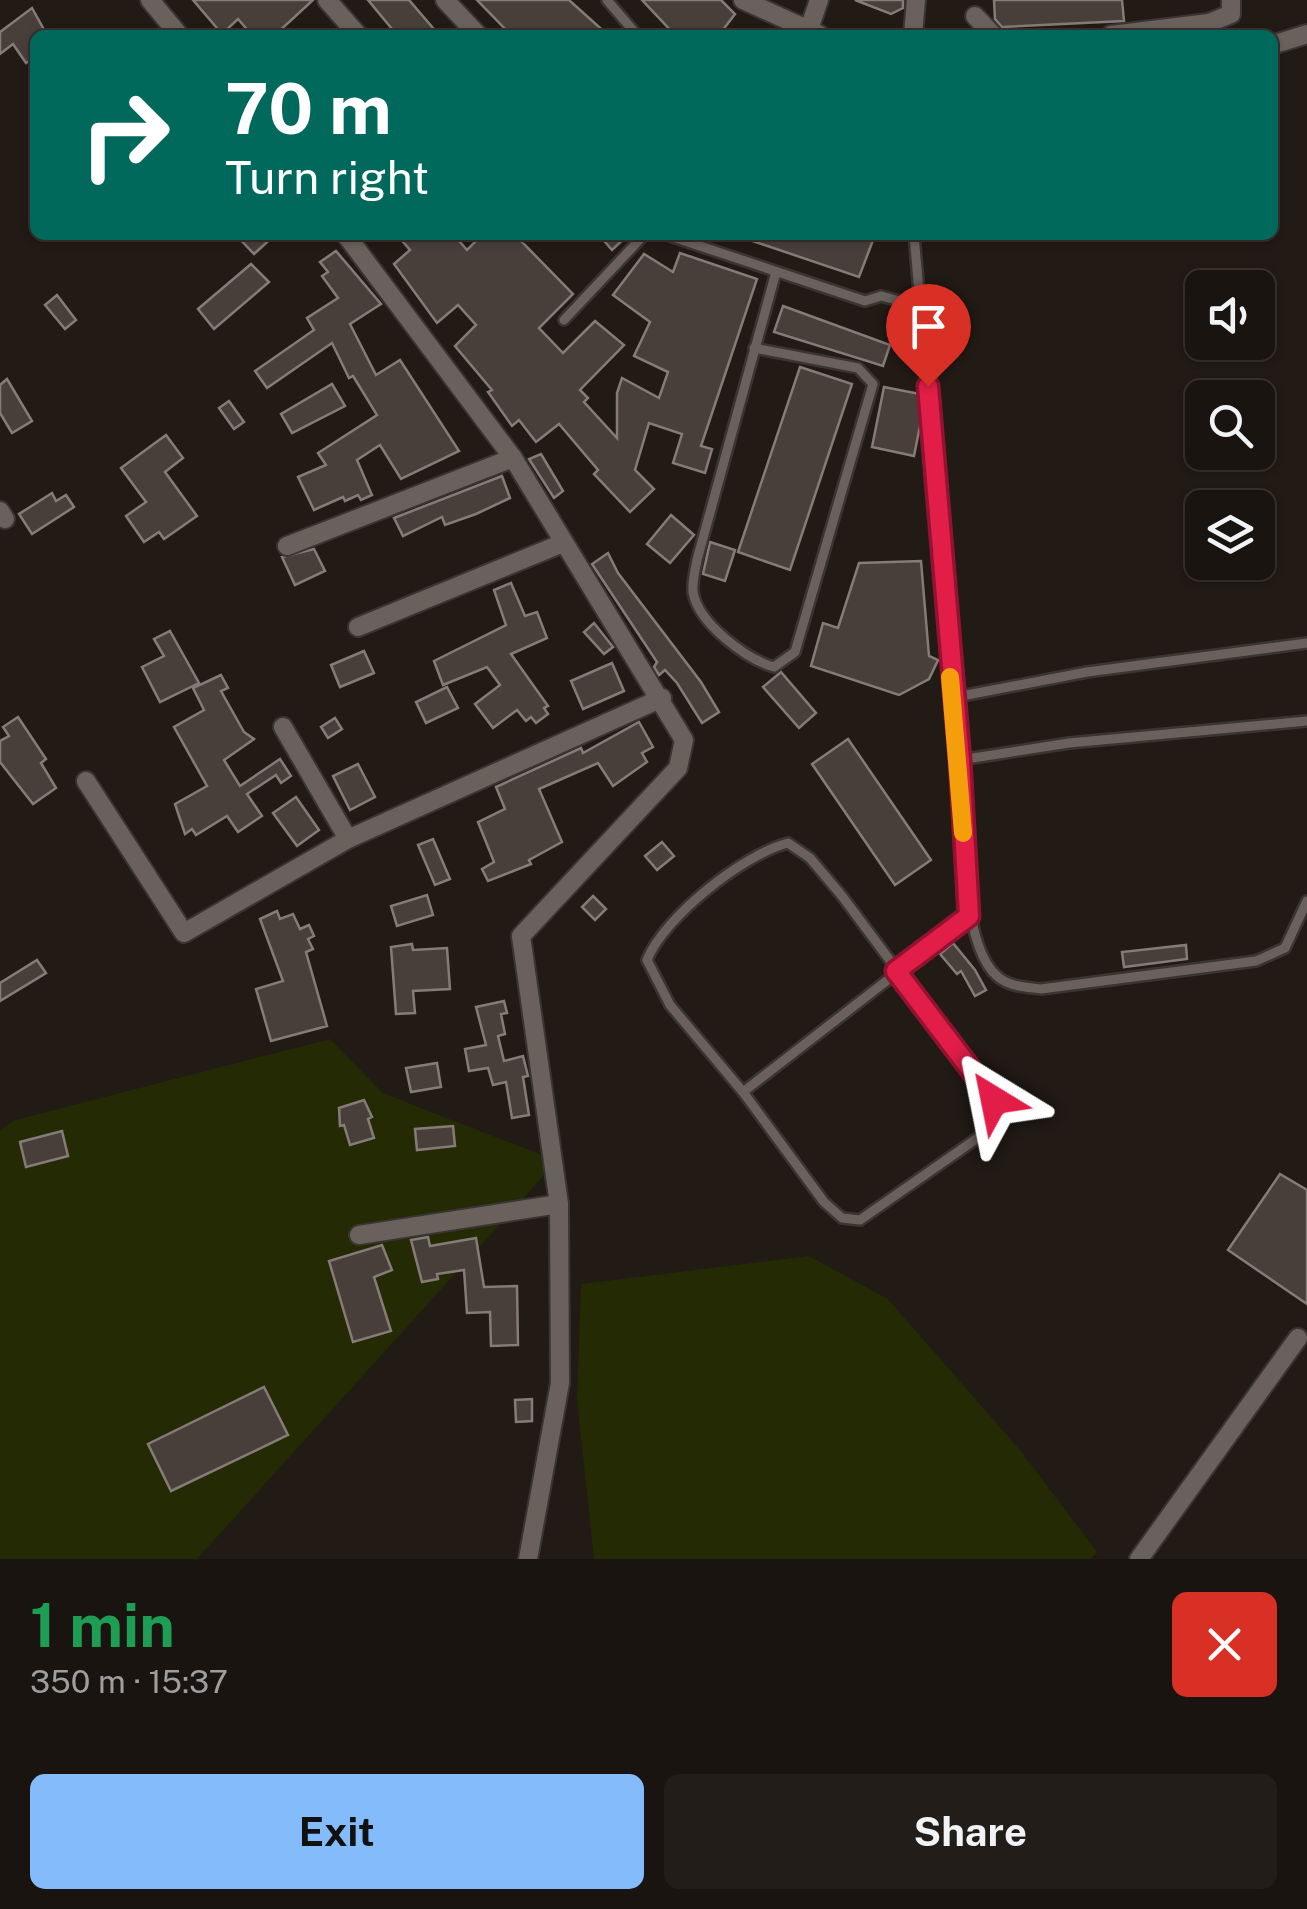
<!DOCTYPE html>
<html lang="en">
<head>
<meta charset="utf-8">
<style>
  :root { --surface:#191410; --page:#221d19; --text:#f1f3f6; --muted:#9f9e9f; --line:#373330; --accent:#84bcfb }
  body { margin:0; font-family:"Public Sans",sans-serif; background:var(--page); color:var(--text); height:100vh; display:flex; flex-direction:column; font-size:38px; white-space:nowrap }
  * { box-sizing:border-box; margin:0 }
  p { font-size:32px; color:var(--muted) }
  .icon { flex:none; width:55px; height:55px; fill:none; stroke:currentColor; stroke-width:2; stroke-linecap:round; stroke-linejoin:round }
  .map { position:relative; height:1559px; overflow:hidden }
  .side { display:flex; flex-direction:column; background:var(--surface); flex:1 }
  .side>* { flex:none }
  .banner { position:absolute; left:30px; top:30px; width:1248px; height:210px; border-radius:15px; box-shadow:0 2px 8px #0004,0 0 0 2px var(--line); background:#00695c; color:#fff; overflow:hidden }
  .fabs { position:absolute; left:1185px; top:270px; display:grid; gap:20px }
  .fabs a { display:grid; place-items:center; width:90px; height:90px; border-radius:15px; background:var(--surface); box-shadow:0 2px 8px #0004,0 0 0 2px var(--line); font-size:50px }
  .pin { position:absolute; display:grid; place-items:center; width:85px; height:85px; color:#fff; margin:-102px -42px; border-radius:50% 50% 50% 0; rotate:-45deg; box-shadow:0 0 10px #0007 }
  .pin .icon { rotate:45deg }
  .me { position:absolute; width:110px; margin:-55px; rotate:325deg; stroke-linejoin:round; filter:drop-shadow(0 0 8px #0008) }
  .turn { display:flex; align-items:center; gap:35px; height:210px; padding:0 30px; font-size:45px }
  .turn .icon { width:130px; height:130px; stroke-width:2.5 }
  .turn b { display:block; font-size:70px; line-height:85px }
  .round { display:grid; place-items:center; flex:none; width:105px; height:105px; border-radius:15px; background:var(--page) }
  .head { display:flex; align-items:center; justify-content:space-between; height:170px; padding:0 30px }
  h1 { font-size:60px; font-weight:700; line-height:75px; color:#1e9e55 }
  .primary-button { display:flex; gap:20px; margin-top:auto; padding:20px 30px }
  .primary-button a { flex:1; height:115px; border-radius:15px; background:var(--accent); color:#111; font-size:40px; font-weight:700; line-height:115px; text-align:center }
  .primary-button a+a { background:var(--page); color:var(--text) }
  .map>svg:first-child { display:block }
  .green { fill:#242a03 }
  .building { fill:#483f3b; stroke:#857b77; stroke-width:2.5 }
  .lines { fill:none; stroke-linecap:round; stroke-linejoin:round }
  .service-casing { stroke:#3a3533; stroke-width:14 }
  .minor-casing { stroke:#3a3533; stroke-width:22 }
  .service { stroke:#6a615c; stroke-width:9 }
  .minor { stroke:#6a615c; stroke-width:18 }
  .route-casing { stroke:#92132f; stroke-width:25 }
  .route { stroke:#e11d48; stroke-width:18 }
  .slow { stroke:#f59e0b; stroke-width:18 }
</style>
</head>
<body>
<div class="map">
<svg width="1307" height="1559" viewBox="0 0 1307 1559">
  <rect width="100%" height="100%" fill="#211a15"/>
  <g class="green">
    <polygon points="330,1039 383,1093 557,1161 197,1559 0,1559 0,1130 15,1120"/>
    <polygon points="809,1256 888,1299 1020,1450 1097,1552 1091,1559 594,1559 577,1400 581,1284"/>
  </g>
  <g class="building">
    <polygon points="193,0 313,0 275,35 252,35 238,19 222,34"/>
    <polygon points="368,0 409,0 439,35 397,35"/>
    <polygon points="477,0 569,0 608,35 511,35"/>
    <polygon points="642,0 721,0 735,14 719,35 675,35"/>
    <polygon points="855,0 903,0 903,8 891,14"/>
    <polygon points="994,0 1122,0 1124,21 1002,27 995,19"/>
    <polygon points="32,8 47,35 35,35 35,57 26,63 13,44 0,54 0,32"/>
    <polygon points="236,235 275,235 254,254"/>
    <polygon points="397,235 454,235 467,250 482,235 529,235 522,242 573,294 539,328 563,353 595,321 624,345 580,390 588,398 584,402 617,438 617,393 622,378 659,398 668,372 634,356 650,322 613,295 644,254 673,272 680,253 757,279 701,446 712,449 705,473 673,463 682,434 649,423 635,470 654,489 630,512 594,474 598,470 559,424 536,442 519,420 512,426 488,392 492,390 455,346 476,325 458,305 437,323 394,264 410,250"/>
    <polygon points="599,235 628,235 612,250"/>
    <polygon points="821,235 833,240 834,235 875,235 859,277 738,236"/>
    <polygon points="336,251 381,304 350,324 376,375 400,360 459,451 401,479 380,445 357,460 372,495 361,500 358,495 345,501 343,497 314,510 298,477 326,465 318,453 377,415 353,376 349,378 332,343 267,388 255,371 314,330 307,318 338,298 322,276 328,272 320,262"/>
    <polygon points="251,264 269,282 214,329 198,309"/>
    <polygon points="57,295 76,320 65,329 45,305"/>
    <polygon points="783,306 890,345 883,366 774,332"/>
    <polygon points="800,367 852,384 790,570 738,552"/>
    <polygon points="7,379 32,421 12,433 0,413 0,385"/>
    <polygon points="332,384 345,406 292,433 281,414"/>
    <polygon points="884,387 920,394 922,416 914,456 872,447"/>
    <polygon points="229,401 244,422 234,429 219,408"/>
    <polygon points="166,435 183,458 165,472 197,516 164,539 159,532 144,542 126,516 146,502 121,468"/>
    <polygon points="541,454 563,491 554,498 529,459"/>
    <polygon points="502,476 510,498 476,514 445,525 442,517 403,536 394,518"/>
    <polygon points="52,493 56,501 66,495 74,507 32,534 19,514"/>
    <polygon points="671,515 694,535 670,563 647,544"/>
    <polygon points="710,542 735,550 725,581 703,574"/>
    <polygon points="314,549 325,571 295,585 282,557"/>
    <polygon points="608,553 618,573 701,682 719,712 702,723 677,683 665,670 659,675 654,667 657,662 592,564"/>
    <polygon points="921,561 929,656 938,660 929,679 899,695 811,666 823,623 838,628 859,563"/>
    <polygon points="511,583 525,616 537,612 547,638 511,654 548,706 544,708 548,714 536,723 531,717 526,721 517,710 493,728 475,704 500,685 487,667 443,685 434,661 506,625 494,590"/>
    <polygon points="594,623 613,647 604,654 584,632"/>
    <polygon points="170,631 199,683 160,702 142,667 164,656 154,639"/>
    <polygon points="364,651 374,673 340,687 331,665"/>
    <polygon points="612,663 624,691 583,709 571,681"/>
    <polygon points="781,672 816,713 799,728 763,687"/>
    <polygon points="221,675 228,688 221,691 244,732 254,739 224,760 240,786 280,759 291,776 281,783 276,775 247,794 262,816 238,832 227,816 196,835 192,829 185,834 175,804 207,786 174,727 204,710 193,688"/>
    <polygon points="447,687 458,708 426,723 416,702"/>
    <polygon points="18,717 46,759 41,763 56,788 33,804 0,762 0,741 9,736 3,727"/>
    <polygon points="335,718 342,729 328,738 321,727"/>
    <polygon points="639,722 653,747 642,753 647,762 613,786 598,763 539,789 562,842 529,860 531,864 488,881 482,869 494,862 478,822 505,809 496,787 581,748 583,753"/>
    <polygon points="848,739 931,860 895,885 812,764"/>
    <polygon points="358,764 375,797 350,810 333,776"/>
    <polygon points="296,797 319,830 297,846 273,813"/>
    <polygon points="433,839 450,879 435,885 418,845"/>
    <polygon points="662,842 674,856 657,870 645,856"/>
    <polygon points="427,895 433,915 397,926 391,906"/>
    <polygon points="593,896 606,909 595,920 582,907"/>
    <polygon points="277,911 280,919 293,914 300,929 309,925 314,936 308,939 313,949 306,952 327,1026 271,1041 256,989 283,981 260,919"/>
    <polygon points="953,943 975,970 986,990 975,996 961,971 957,974 940,954"/>
    <polygon points="412,944 413,950 447,948 450,989 413,991 415,1013 396,1014 391,947"/>
    <polygon points="1186,945 1187,959 1124,967 1122,952"/>
    <polygon points="37,960 46,973 0,1001 0,983"/>
    <polygon points="504,1001 507,1013 501,1014 505,1034 498,1036 504,1061 523,1056 528,1076 523,1077 529,1115 512,1118 506,1082 493,1085 488,1068 469,1071 465,1049 486,1045 476,1007"/>
    <polygon points="437,1063 441,1087 411,1092 406,1068"/>
    <polygon points="364,1100 372,1117 368,1119 374,1138 350,1145 344,1125 340,1126 339,1108"/>
    <polygon points="453,1126 455,1146 417,1150 415,1129"/>
    <polygon points="62,1131 68,1156 26,1167 20,1142"/>
    <polygon points="1280,1174 1307,1190 1307,1304 1228,1250"/>
    <polygon points="428,1237 430,1246 476,1238 484,1287 517,1286 518,1345 491,1346 490,1312 467,1313 464,1270 437,1274 438,1279 422,1282 411,1240"/>
    <polygon points="382,1245 392,1270 374,1277 391,1331 353,1342 329,1261"/>
    <polygon points="264,1387 288,1435 171,1491 148,1444"/>
    <polygon points="532,1399 532,1421 516,1422 515,1400"/>
  </g>
  <g class="lines">
    <g class="service-casing">
      <g id="service">
        <polyline points="607,0 637,35"/>
        <polyline points="667,235 865,301 881,296 922,307"/>
        <polyline points="914,235 960,760"/>
        <polyline points="564,320 644,235"/>
        <path d="M754,348l104,20 15,16 -78,268 -21,15c-28,-8 -76,-44 -81,-75 -1,-10 2,-21 4,-32l79,-288"/>
        <polyline points="951,698 1087,672 1307,643"/>
        <path d="M1307,721l-238,22 -109,17c2,49 -1,184 37,216 12,11 29,11 44,13l215,-28 29,-13 22,-47"/>
        <path d="M788,843l22,15 32,38 152,204 -2,17 -13,20 -119,83 -18,-2 -18,-16 -81,-110 -73,-87 -23,-45c17,-43 97,-106 141,-117z"/>
        <polyline points="743,1092 969,917"/>
      </g>
    </g>
    <g class="minor-casing">
      <g id="minor">
        <polyline points="150,0 179,35"/>
        <polyline points="327,0 358,35"/>
        <polyline points="445,0 478,35"/>
        <polyline points="743,0 820,35"/>
        <polyline points="975,16 993,35"/>
        <polyline points="808,32 819,0"/>
        <polyline points="913,35 916,0"/>
        <polyline points="1111,35 1209,23 1231,14 1231,0"/>
        <polyline points="1272,45 1307,34"/>
        <polyline points="346,235 513,458 684,740 678,768 521,936 559,1204 560,1383 528,1559"/>
        <polyline points="0,511 5,519"/>
        <polyline points="287,546 513,458"/>
        <polyline points="358,627 563,543"/>
        <polyline points="283,727 348,839"/>
        <polyline points="86,781 184,933 348,839 662,698"/>
        <polyline points="359,1235 559,1204"/>
        <polyline points="1139,1559 1298,1338"/>
      </g>
    </g>
    <use href="#service" class="service"/>
    <use href="#minor" class="minor"/>
  </g>
  <g class="lines">
    <g class="route-casing">
      <polyline id="route" points="928,386 960,760 969,916 896,971 994,1100"/>
    </g>
    <use href="#route" class="route"/>
    <polyline class="slow" points="950,677 963,833"/>
  </g>
</svg>
<div class="fabs">
<a><svg class="icon" aria-label="sound" viewBox="0 0 24 24"><path d="M4 9h4l5-4v14l-5-4H4zM17 9q2 3 0 6"/></svg></a>
<a><svg class="icon" aria-label="search" viewBox="0 0 24 24"><circle cx="10" cy="10" r="6"/><path d="M15 15l6 6"/></svg></a>
<a><svg class="icon" aria-label="layers" viewBox="0 0 24 24"><path d="M12 4l9 5-9 5-9-5zM3 14l9 5 9-5"/></svg></a>
</div>
<div class="pin" style="left:928px;top:386px;background:#d93025"><svg class="icon" aria-label="arrive" viewBox="0 0 24 24"><path d="M6 21V4h12l-3 4 3 4H6"/></svg></div>
<svg class="me" style="left:994px;top:1100px" viewBox="-20 -20 40 40"><path d="M0-17L14 15 0 8-14 15z" fill="#e11d48" stroke="#fff" stroke-width="4"/></svg>
<div class="banner">
<div class="turn"><svg class="icon" aria-label="right" viewBox="0 0 24 24"><path d="M7 20v-9h11M14 6l5 5-5 5"/></svg><div><b>70 m</b>Turn right</div></div>
</div>
</div>
<section class="side">
<div class="head"><div><h1>1 min</h1><p>350 m · 15:37</p></div><a class="round" style="background:#d93025;color:#fff"><svg class="icon" aria-label="close" viewBox="0 0 24 24"><path d="M6 6l12 12M18 6L6 18"/></svg></a></div>
<div class="primary-button"><a>Exit</a><a>Share</a></div>
</section>
</body>
</html>
